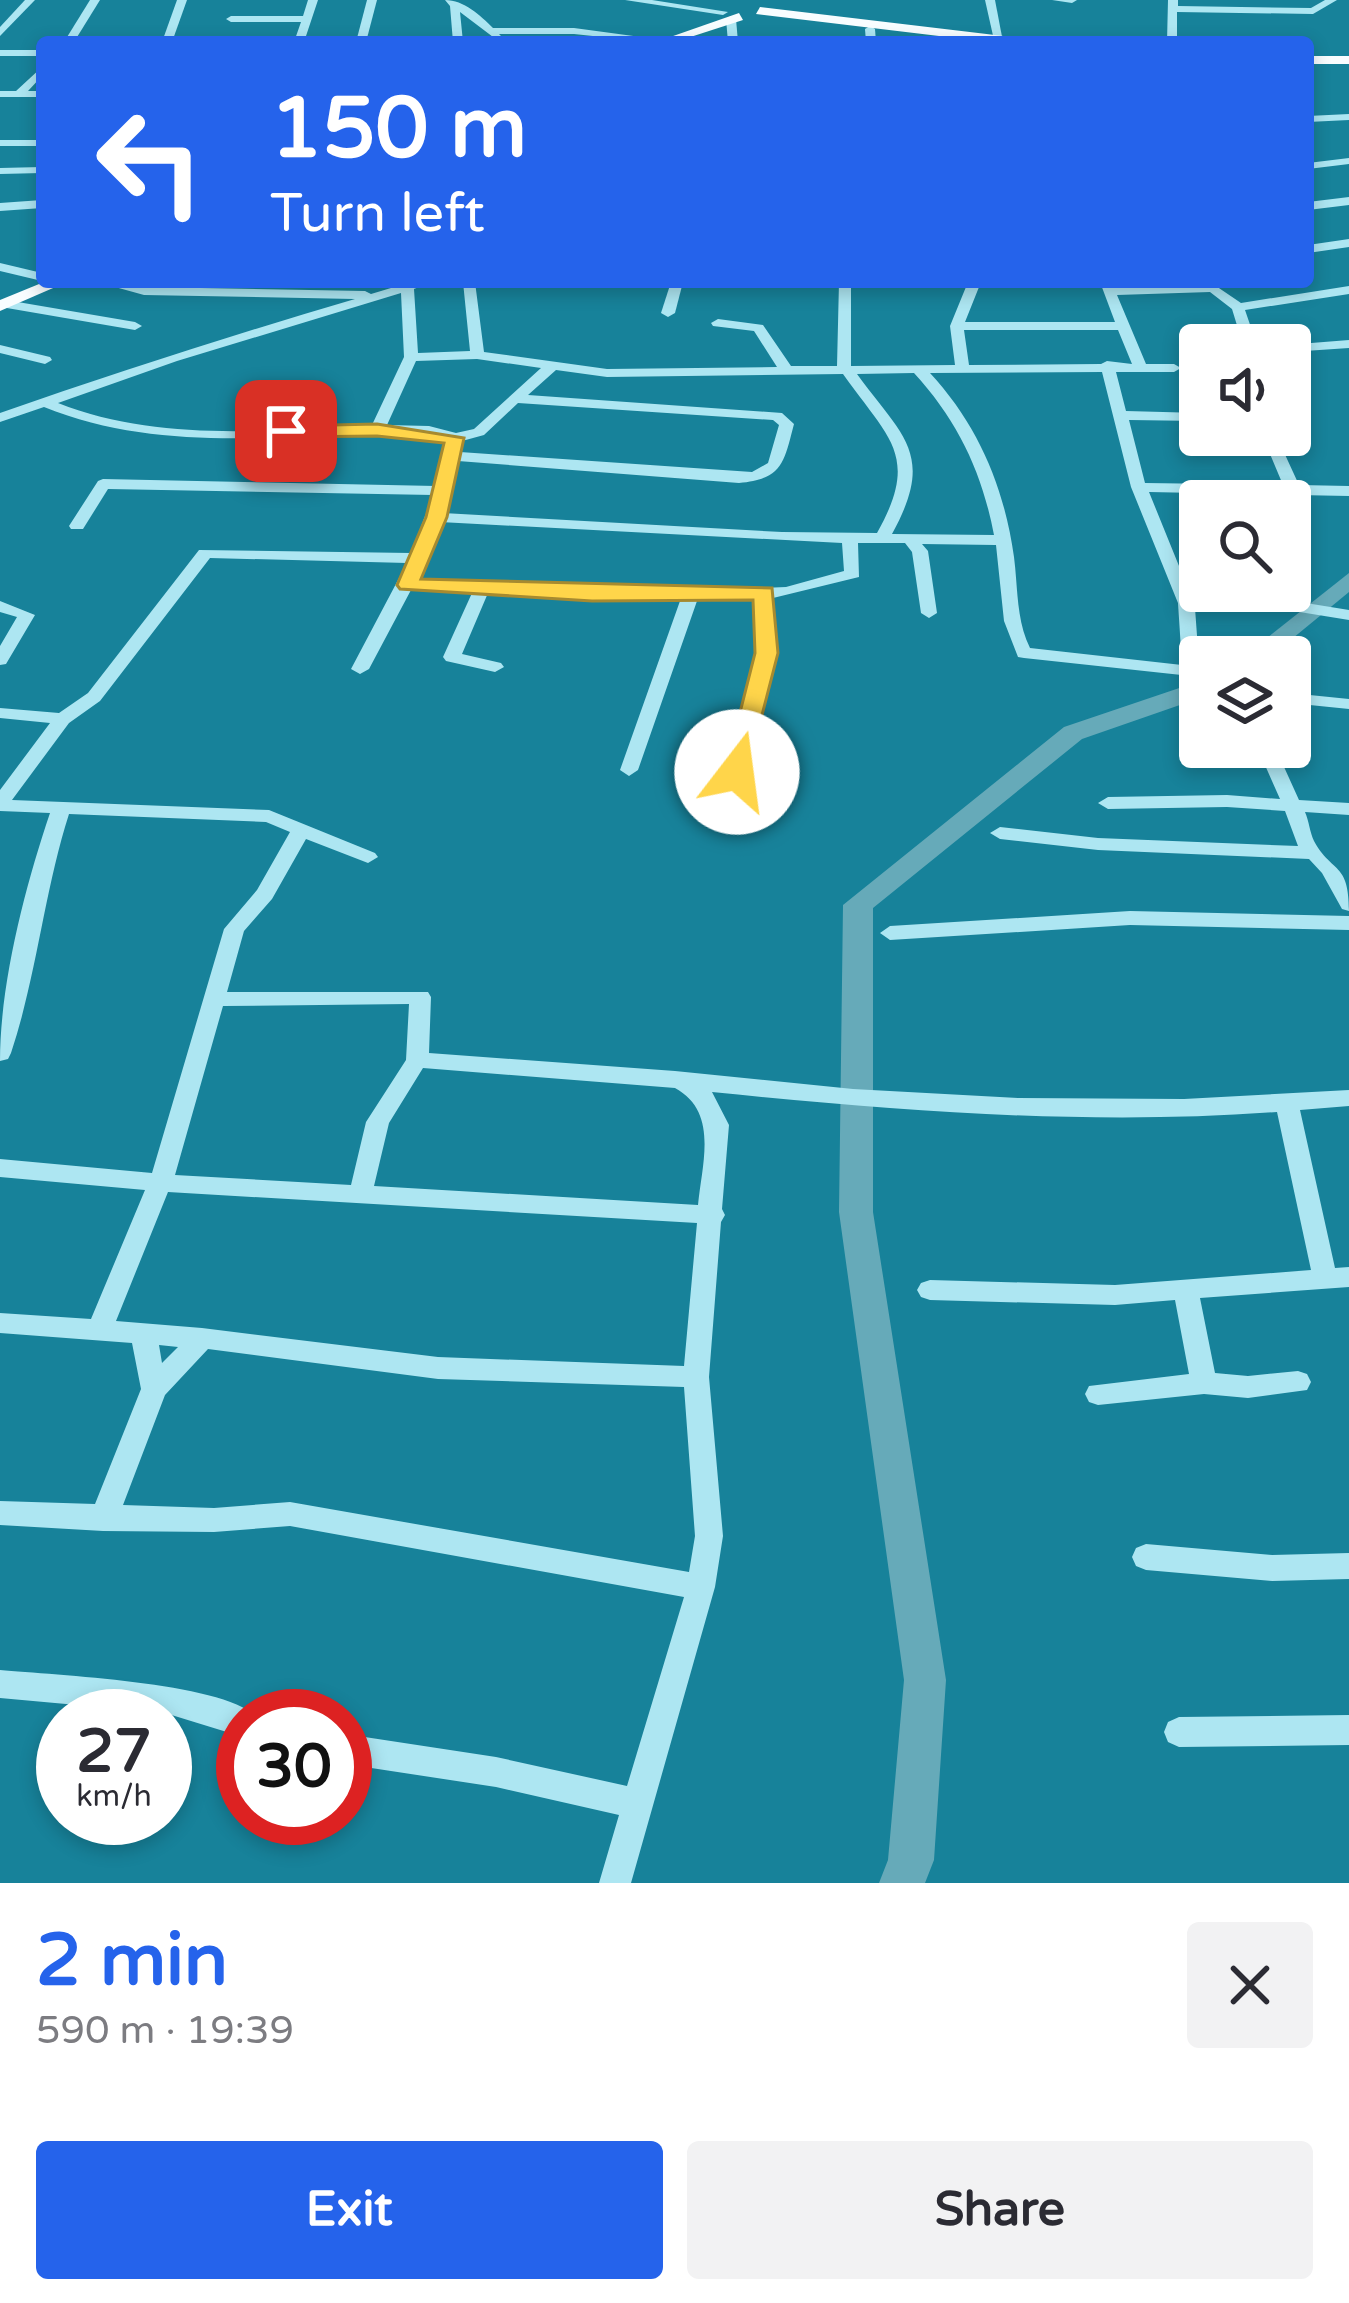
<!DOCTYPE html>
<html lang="en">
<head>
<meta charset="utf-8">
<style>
  :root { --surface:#fff; --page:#f2f2f3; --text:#2b2b33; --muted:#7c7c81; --accent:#2563eb }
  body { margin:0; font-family:"Varela Round",sans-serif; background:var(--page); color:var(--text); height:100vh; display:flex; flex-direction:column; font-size:45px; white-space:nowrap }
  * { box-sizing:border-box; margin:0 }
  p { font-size:39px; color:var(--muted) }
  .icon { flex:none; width:66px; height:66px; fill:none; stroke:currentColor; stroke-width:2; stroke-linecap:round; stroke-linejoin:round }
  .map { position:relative; height:1883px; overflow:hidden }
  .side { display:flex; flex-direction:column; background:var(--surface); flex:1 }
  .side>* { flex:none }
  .banner { position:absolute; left:36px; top:36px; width:1278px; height:252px; border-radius:12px; box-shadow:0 6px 18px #0003; background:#2563eb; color:#fff; overflow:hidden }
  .controls { position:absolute; left:1179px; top:324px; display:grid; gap:24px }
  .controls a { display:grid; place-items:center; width:132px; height:132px; border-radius:12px; background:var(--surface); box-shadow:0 6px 18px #0003; font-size:60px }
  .speed { position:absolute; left:36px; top:1689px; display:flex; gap:24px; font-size:60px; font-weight:700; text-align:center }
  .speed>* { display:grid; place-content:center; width:156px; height:156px; border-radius:50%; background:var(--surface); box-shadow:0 6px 18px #0003; line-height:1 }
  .speed small { font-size:30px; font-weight:400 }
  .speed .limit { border:18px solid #d22; background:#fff; color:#111 }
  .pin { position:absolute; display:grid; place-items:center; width:102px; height:102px; color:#fff; margin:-51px; border-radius:24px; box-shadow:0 6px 18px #0006 }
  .me { position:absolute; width:132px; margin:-66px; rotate:15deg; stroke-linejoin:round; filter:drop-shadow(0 0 9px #0008) }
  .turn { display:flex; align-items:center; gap:42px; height:252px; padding:0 36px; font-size:54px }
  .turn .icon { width:156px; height:156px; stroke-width:2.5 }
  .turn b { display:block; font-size:84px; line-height:102px }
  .round { display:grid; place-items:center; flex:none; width:126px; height:126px; border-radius:12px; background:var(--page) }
  .summary { display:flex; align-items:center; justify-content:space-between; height:204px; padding:0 36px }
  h1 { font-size:72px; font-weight:700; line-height:90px; color:var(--accent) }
  .primary-button { display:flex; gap:24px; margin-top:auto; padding:24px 36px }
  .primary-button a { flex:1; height:138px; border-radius:12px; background:var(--accent); color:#fff; font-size:48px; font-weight:700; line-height:138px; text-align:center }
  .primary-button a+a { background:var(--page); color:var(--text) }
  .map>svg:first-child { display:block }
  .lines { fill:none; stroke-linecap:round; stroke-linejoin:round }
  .river { fill:#66aab9; fill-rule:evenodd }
  .minor { fill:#ade6f2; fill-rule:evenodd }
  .major { fill:#f8fdff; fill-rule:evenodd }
  .route { fill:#ffd54a; stroke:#a68a30; stroke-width:3 }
</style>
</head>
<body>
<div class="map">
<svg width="1349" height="1883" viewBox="0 0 1349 1883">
  <rect width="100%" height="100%" fill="#17829a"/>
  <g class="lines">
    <g class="river">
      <polygon points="1349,573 1349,592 1270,657 1243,657"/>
      <polygon points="1200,681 1200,698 1082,739 873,908 873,1212 946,1680 934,1860 925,1883 879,1883 888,1860 904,1680 839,1212 843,905 1064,727"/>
    </g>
    <g class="minor">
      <polygon points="25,0 35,0 0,36 0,27"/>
      <polygon points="90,0 100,0 74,42 64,42"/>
      <polygon points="177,0 187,0 172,42 162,42"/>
      <polygon points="308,0 318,0 304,42 294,42 301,22 231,22 226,19 231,16 303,16"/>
      <polygon points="367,0 377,0 366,42 356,42"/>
      <path d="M445,0c19,0 35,15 48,28h81l89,12 -14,2 -75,-8h-75l3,3 -5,3 -37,-28 3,30h-10l-3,-36z"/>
      <polygon points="625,0 652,0 728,12 723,15"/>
      <polygon points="985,0 995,0 1003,42 994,40"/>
      <polygon points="1052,0 1077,0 1072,3"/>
      <polygon points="1168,0 1178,0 1178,6 1311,8 1325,0 1337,0 1313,14 1177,12 1177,42 1167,42"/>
      <polygon points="731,16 736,19 738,42 728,42 726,19"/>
      <polygon points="870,26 875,29 876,42 866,42 865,29"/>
      <rect x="0" y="50" width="42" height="6"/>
      <polygon points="42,67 42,76 28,91 42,91 42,97 0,97 0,91 16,91"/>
      <polygon points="1349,114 1349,120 1308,122 1308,116"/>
      <rect x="0" y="140" width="42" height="6"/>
      <polygon points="1349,158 1349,164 1308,169 1308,163"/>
      <polygon points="42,167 42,173 0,174 0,168"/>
      <polygon points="1349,197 1349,205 1308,210 1308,202"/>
      <polygon points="42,200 42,208 0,211 0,203"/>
      <polygon points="1349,239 1349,247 1308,253 1308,245"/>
      <polygon points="0,263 42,273 42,281 0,271"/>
      <path d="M97,282l47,5 221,4 6,3 30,-9v-3h30l-17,7 4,64 52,-2 -7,-69h12l9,70 123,17 170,-2 -23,-36 -41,-5 -2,-3 7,-4 45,6 28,41h46l2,-84h12v84l104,-1 -5,-39 18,-44h62l-6,4 -45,1 -14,35h150l-15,-40h12l2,5 99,-3 28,19 108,-17v8l-104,16 12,35h-14l-11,-36 -22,-17 -93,3 29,69h28l7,4 -7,4h-58l10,39 74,2v8l-71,-1 16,63 138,2 -21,-50h14l23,50 50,1v10l-200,-4 43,106h83l74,12v10l-74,-12h-80l5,69 -176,-19 -6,-1 -14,-36 -8,-76 -74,-1 6,7 9,62 -8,5 -8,-5 -9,-61 -7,-9h-47l1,34 -86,21 2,55 -31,123h-14l-2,-4 29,-119 -1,-55 -59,3 -59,169 -9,6 -9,-6 60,-169 -192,-8 -26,61 39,9 3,4 -9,5 -49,-11 -3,-4 29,-64 -61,-3 -42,79 -9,5 -9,-5 56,-106 -197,-5 -110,143 -31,22 -57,77 257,10 106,43 3,4 -10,6 -62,-24 -34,60 -28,32 -17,61h201l3,5 -2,56 246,18 178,18 165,9 166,1 165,-9v16l-49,4 35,158 14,-1v20l-149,11 15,75 33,3 50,-5 9,3 4,8 -4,8 -59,8 -44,-4 -106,11 -9,-3 -4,-8 4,-8 100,-12 -14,-74 -60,5 -185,-5 -9,-3 -4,-7 4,-7 9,-3 185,5 196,-15 -34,-158c-188,14 -378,-1 -565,-20l17,33 -7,84 3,6 -4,7 -12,155 14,159 -8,51 -84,296h-32l20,-68 -123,-28 -151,-23v-30l151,23 131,29 57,-189 -394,-71 -76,6 -111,-1 -103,-6v-24l95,3 46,-115 -9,-46 -132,-10v-20l91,6 54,-129 -145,-13v-18l152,14 72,-244 33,-39 33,-58 -24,-10 -197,-8c-25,78 -32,161 -58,239l-3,6 -8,2c0,-78 25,-174 50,-248l-50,-2v-21l50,-67 -50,-5v-10l59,5 29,-20 111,-143 212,3 22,-58 -325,-6 -25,40h-12l-2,-3 29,-45 5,-2 333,7 11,-46c-40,-14 -87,-5 -129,-4 -93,4 -185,7 -274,-29l-44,15v-9c117,-41 236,-79 355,-114l-211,-4zM401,293l3,64 -32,68c-104,6 -216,17 -314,-22l119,-42zM964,330h154l14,34 -25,-3 -6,3 -132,1zM477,359l64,9 -67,61 -18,4 -27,-7 -42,-1 29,-64zM556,370l51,7 236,-3c45,64 78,81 34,159l-95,-1 -339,-19 15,-52 281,22c44,-4 45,-21 55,-59l-12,-11 -254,-18zM1102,372l29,115 47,116 4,62 -152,-17c-14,-29 -12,-60 -16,-91 -10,-71 -36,-132 -84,-184zM914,373c44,48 68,99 80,162l-102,-1c44,-80 11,-97 -35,-160zM518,403l255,17 6,5 -11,38 -16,9 -292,-20 2,-11 22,-6zM440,522l402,21 2,28 -58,16 -96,4 -275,-11zM409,1004l-3,56 -40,62 -15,63 -176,-10 48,-169zM423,1068l252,20c44,24 27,75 23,117l-324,-19 15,-63zM168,1192l529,31 -13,143 -246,-9 -236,-29 -86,-7zM159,1345l19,2 -16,16zM208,1349l230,30 246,8 11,149 -6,36 -399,-70 -76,6 -91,-3 42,-110z"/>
      <polygon points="671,282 683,282 675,313 668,317 661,313"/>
      <polygon points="6,300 135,322 142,326 135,330 1,307 0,303"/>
      <polygon points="1349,340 1349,348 1290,352 1290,345 1286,345"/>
      <polygon points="0,345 50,357 52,360 45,364 0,353"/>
      <polygon points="0,601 35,615 6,664 0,665 0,646 17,617 0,612"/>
      <polygon points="1290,693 1349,699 1349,709 1290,703"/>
      <path d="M1257,747h18l24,53 50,3v12l-44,-3c4,9 5,21 9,29 18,33 35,20 35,70l-7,-2 -20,-36 -13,-14 -211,-9 -98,-11 -10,-6 10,-6 98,11 200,8 -13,-35 -58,-4 -119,2 -10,-6 10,-6 119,-2 53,4z"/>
      <polygon points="1130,911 1349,916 1349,930 1130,925 890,940 880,933 890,926"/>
      <polygon points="1146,1544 1272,1555 1349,1553 1349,1579 1272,1581 1146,1570 1136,1566 1132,1557 1136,1548"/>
      <path d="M0,1670c54,5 220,12 256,46h-13v21l-78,-24 -165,-15z"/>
      <polygon points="1349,1715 1349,1745 1179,1747 1168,1742 1164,1732 1168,1722 1179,1717"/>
    </g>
    <g class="major">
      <polygon points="760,7 1021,38 1027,42 989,42 756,14"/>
      <polygon points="739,13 743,20 675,42 656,42"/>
      <rect x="1308" y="56" width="41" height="8"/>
      <polygon points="44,282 67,282 0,311 0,300"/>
    </g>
  </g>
  <polygon class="route" points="377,424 464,438 447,517 421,579 772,588 778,653 746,777 725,772 755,653 753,600 592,601 400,589 397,585 426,517 444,443 377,436 286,437 277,431 286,426"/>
</svg>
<div class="controls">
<a><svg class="icon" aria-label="sound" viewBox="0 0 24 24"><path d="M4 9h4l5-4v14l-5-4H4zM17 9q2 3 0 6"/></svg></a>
<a><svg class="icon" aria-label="search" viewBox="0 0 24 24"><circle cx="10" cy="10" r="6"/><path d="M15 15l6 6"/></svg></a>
<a><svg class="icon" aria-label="layers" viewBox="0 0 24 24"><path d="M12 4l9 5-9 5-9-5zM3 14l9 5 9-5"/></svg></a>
</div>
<div class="speed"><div>27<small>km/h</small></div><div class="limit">30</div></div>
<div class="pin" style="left:286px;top:431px;background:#d93025"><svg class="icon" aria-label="arrive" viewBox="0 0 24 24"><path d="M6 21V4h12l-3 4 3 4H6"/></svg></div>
<svg class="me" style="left:737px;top:772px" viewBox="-20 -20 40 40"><circle r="19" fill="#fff"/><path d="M0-13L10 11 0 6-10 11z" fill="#ffd54a"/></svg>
<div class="banner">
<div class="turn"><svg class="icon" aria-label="left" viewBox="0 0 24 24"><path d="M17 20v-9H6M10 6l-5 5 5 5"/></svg><div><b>150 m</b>Turn left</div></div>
</div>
</div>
<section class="side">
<div class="summary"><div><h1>2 min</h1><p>590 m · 19:39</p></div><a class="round"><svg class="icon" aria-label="close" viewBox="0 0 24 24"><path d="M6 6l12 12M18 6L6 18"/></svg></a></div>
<div class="primary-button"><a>Exit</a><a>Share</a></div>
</section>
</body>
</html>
